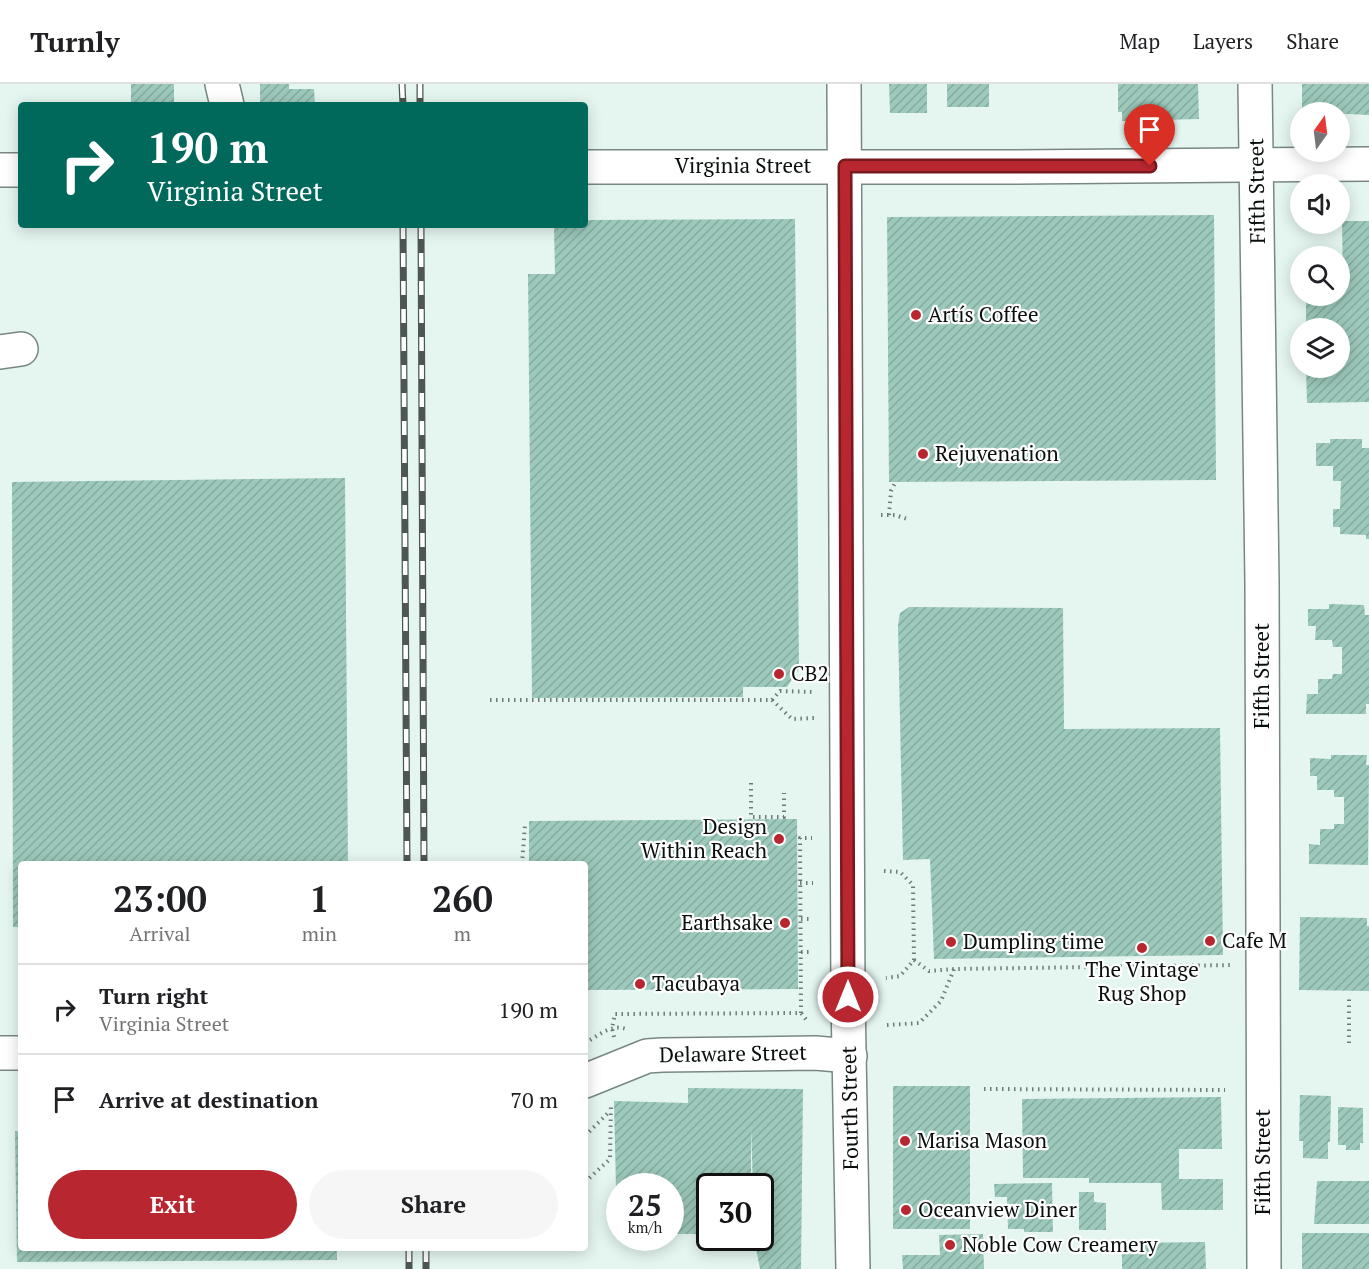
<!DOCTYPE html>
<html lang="en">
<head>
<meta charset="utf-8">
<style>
  :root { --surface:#fff; --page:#f6f6f6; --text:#202124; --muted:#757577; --line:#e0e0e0; --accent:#b8272f }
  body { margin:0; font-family:"PT Serif",serif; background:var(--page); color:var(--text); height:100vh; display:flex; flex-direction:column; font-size:22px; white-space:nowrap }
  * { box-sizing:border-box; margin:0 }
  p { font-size:20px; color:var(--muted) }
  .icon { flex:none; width:33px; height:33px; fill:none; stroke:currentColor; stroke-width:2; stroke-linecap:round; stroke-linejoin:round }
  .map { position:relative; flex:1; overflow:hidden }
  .sheet { position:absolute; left:18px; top:777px; width:570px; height:390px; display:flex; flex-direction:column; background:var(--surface); border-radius:6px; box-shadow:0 3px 15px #0003 }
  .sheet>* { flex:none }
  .top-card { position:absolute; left:18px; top:18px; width:570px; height:126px; border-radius:6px; box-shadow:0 3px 15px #0003; background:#00695c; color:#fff; overflow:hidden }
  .needle { width:39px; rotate:14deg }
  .tools { position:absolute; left:1290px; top:18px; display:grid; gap:12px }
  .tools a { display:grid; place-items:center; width:60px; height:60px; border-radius:50%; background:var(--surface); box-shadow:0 3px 15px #0003; font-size:30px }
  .speed { position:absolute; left:606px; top:1089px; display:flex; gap:12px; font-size:30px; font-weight:700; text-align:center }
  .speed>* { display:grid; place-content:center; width:78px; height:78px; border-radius:50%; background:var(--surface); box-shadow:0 3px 15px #0003; line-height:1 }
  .speed small { font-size:15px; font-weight:400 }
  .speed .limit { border:3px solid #111; border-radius:9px; background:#fff; color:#111 }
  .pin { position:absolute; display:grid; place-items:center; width:51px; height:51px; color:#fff; margin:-62px -26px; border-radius:50% 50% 50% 0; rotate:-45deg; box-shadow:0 0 6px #0007 }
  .pin .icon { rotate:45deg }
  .me { position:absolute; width:66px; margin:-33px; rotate:0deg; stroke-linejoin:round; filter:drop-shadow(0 0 4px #0008) }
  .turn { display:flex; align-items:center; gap:21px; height:126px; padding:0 30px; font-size:27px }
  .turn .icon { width:78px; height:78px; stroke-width:2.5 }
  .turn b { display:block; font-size:42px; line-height:51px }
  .eta { display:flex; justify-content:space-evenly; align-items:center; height:102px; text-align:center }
  .eta b { font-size:36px; font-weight:700; line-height:42px }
  .primary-button { display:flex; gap:12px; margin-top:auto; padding:12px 30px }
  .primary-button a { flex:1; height:69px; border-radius:36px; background:var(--accent); color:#fff; font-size:24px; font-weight:700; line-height:69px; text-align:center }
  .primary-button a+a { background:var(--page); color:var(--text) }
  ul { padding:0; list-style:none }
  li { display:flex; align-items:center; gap:18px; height:90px; padding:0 30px; border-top:2px solid var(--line) }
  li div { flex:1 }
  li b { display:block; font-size:22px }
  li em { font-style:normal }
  header { display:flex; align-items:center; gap:36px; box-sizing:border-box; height:84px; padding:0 30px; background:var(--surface); border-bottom:2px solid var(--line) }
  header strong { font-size:28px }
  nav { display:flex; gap:33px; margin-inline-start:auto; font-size:21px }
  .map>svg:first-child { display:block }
  .building { fill:url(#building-hatch) }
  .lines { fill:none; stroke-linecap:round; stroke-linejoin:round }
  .minor-casing { stroke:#788782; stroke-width:36 }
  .path { stroke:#6f7a76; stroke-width:4; stroke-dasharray:1.5 4.5; stroke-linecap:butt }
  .minor { stroke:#fff; stroke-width:33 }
  .rail-casing { stroke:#4d5653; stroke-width:7 }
  .rail { stroke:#fefefe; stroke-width:4.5; stroke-dasharray:14; stroke-linecap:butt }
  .route-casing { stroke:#78191f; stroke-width:15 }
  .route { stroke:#b8272f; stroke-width:10 }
  .poi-dot { fill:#b8272f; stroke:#fefefe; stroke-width:2 }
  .labels { text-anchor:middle; stroke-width:4.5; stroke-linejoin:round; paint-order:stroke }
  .street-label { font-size:21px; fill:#090f0d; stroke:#fefefe }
  .poi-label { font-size:21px; fill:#090f0d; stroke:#fefefe; text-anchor:start }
</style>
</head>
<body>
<header>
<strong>Turnly</strong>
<nav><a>Map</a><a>Layers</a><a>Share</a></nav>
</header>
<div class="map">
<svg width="1369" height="1185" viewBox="0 0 1369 1185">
  <defs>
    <pattern id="building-hatch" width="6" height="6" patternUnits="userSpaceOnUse" patternTransform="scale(1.5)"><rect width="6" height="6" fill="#9cc9bb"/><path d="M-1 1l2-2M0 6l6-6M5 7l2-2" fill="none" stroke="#85aba0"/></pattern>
  </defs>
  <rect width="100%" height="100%" fill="#e5f6f0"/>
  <g class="building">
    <rect x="131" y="0" width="43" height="21"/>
    <polygon points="260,0 289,0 289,5 314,5 315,21 260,21"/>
    <polygon points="889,0 927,0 927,29 890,29"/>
    <rect x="947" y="0" width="42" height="23"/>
    <polygon points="1118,0 1198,0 1199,35 1122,37 1122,28 1118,28"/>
    <polygon points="1302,0 1369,0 1369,31 1302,28"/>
    <polygon points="1214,131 1216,396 889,398 887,133"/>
    <polygon points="795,135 799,585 787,603 743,603 743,613 532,614 528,190 555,190 554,141 585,141 585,136"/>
    <polygon points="1342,137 1369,137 1369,318 1307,319 1306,284 1340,284 1340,244 1306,244 1306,212 1340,212 1340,197 1343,197"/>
    <polygon points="1330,355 1362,355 1362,364 1369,364 1369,455 1366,455 1366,451 1340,450 1340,443 1333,443 1333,425 1340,425 1341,397 1333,397 1333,382 1316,382 1316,359 1330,359"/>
    <polygon points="345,394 348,780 21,780 21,843 13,843 12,398"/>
    <polygon points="1329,520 1364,521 1365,531 1369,531 1369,620 1366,620 1366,630 1306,630 1307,610 1318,610 1318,595 1332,595 1333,590 1342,590 1342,563 1333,563 1332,556 1315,556 1316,542 1308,542 1308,525 1329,525"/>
    <polygon points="909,523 1063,524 1064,645 1220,644 1223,871 934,875 930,775 903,776 898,541 900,529"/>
    <polygon points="1331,671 1367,671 1366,681 1369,681 1368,781 1309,780 1309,760 1320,761 1320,745 1334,745 1334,740 1344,740 1344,713 1334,713 1334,706 1317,706 1317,692 1310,692 1310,674 1331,675"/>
    <polygon points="797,735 798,905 585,906 585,780 529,780 529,737"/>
    <polygon points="1300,833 1367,834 1367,842 1369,842 1369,907 1299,906"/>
    <rect x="893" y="1002" width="77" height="143"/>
    <polygon points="688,1004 803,1005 801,1185 760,1185 754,1154 760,1154 760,1102 753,1102 751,1043 751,1102 710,1102 710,1150 670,1150 670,1102 620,1102 620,1149 617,1149 614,1017 688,1019"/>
    <polygon points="1300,1011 1331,1012 1330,1058 1328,1058 1328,1075 1303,1074 1303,1057 1299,1057"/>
    <polygon points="1221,1013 1222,1065 1179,1065 1179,1095 1223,1095 1223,1126 1162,1126 1161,1099 1089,1099 1089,1094 1023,1094 1022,1015"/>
    <polygon points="1338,1023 1363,1024 1363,1059 1360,1059 1360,1066 1346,1066 1346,1061 1338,1061"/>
    <polygon points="15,1047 21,1047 21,1164 337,1164 337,1176 17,1178"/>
    <polygon points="1317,1097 1369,1097 1369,1140 1314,1140"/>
    <polygon points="1052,1099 1053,1148 1024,1148 1024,1145 1008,1145 1007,1113 995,1113 994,1100"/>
    <polygon points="1079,1108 1094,1108 1094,1118 1106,1119 1106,1146 1079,1146"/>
    <rect x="1302" y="1149" width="67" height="36"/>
    <polygon points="983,1150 984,1185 903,1185 902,1171 940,1171 939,1151"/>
    <polygon points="1205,1158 1206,1185 1122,1185 1122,1164 1131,1165 1131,1159"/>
  </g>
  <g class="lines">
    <g class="minor-casing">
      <g id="minor">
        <polyline points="222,0 227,21"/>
        <polyline points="844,0 848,913 853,1185"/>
        <polyline points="1255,0 1262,498 1264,1185"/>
        <polyline points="585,83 1010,83 1369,80"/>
        <polyline points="0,86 21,86"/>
        <polyline points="0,268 21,265"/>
        <polyline points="0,969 21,969"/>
        <polyline points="585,997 647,972 662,971 815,969 850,972"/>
      </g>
    </g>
    <g class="path">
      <polyline points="881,431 895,431 907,435"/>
      <polyline points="889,431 891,407 896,397"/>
      <polyline points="490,616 772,616 792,635 815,634"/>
      <polyline points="772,616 780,607 815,608"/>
      <polyline points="751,699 751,733 784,733 784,709"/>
      <polyline points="522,780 525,741"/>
      <polyline points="884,787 900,788 913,801 914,876 900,892 886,894"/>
      <polyline points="800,799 813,799"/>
      <polyline points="801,835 813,835"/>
      <polyline points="801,868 813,868"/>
      <polyline points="914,876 929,887 954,885"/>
      <polyline points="801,929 800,754 812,754"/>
      <polyline points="887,941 919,939 941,917 954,885 1234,881"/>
      <polyline points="614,953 612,944 615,930 801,929 808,938"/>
      <path d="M585,959c13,-7 28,-21 43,-13"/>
      <polyline points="1349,959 1349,912"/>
      <polyline points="984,1005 1225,1006"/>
      <polyline points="585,1052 610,1027"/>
      <polyline points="585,1098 610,1075 611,1020"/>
    </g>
    <use href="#minor" class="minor"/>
    <g class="rail-casing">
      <g id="rail">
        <polyline points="402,0 403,21"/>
        <polyline points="420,0 420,21"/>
        <polyline points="403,141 407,780"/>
        <polyline points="421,141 424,780"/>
        <polyline points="409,1164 409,1185"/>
        <polyline points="426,1164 426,1185"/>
      </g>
    </g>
    <use href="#rail" class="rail"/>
  </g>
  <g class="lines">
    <g class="route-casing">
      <polyline id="route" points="848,913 845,82 1150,82"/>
    </g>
    <use href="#route" class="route"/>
  </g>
  <g class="poi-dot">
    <circle cx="916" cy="231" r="6"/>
    <circle cx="923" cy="370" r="6"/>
    <circle cx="779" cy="590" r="6"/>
    <circle cx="779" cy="755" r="6"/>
    <circle cx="785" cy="839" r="6"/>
    <circle cx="1210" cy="857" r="6"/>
    <circle cx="951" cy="858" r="6"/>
    <circle cx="1142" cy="864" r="6"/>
    <circle cx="640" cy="900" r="6"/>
    <circle cx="905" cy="1057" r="6"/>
    <circle cx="906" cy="1126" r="6"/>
    <circle cx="950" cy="1161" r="6"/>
  </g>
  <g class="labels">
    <g class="street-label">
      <text x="743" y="89">Virginia Street</text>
      <text transform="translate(1257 107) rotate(-91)" y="7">Fifth Street</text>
      <text transform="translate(1262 592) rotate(-90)" y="7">Fifth Street</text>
      <text transform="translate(733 970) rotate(-1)" y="7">Delaware Street</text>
      <text transform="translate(850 1024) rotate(-91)" y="7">Fourth Street</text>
      <text transform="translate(1263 1078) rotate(-90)" y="7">Fifth Street</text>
    </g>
    <g class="poi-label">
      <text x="928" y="238">Artís Coffee</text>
      <text x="935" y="377">Rejuvenation</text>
      <text x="791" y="597">CB2</text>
      <text x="767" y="750" text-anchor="end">Design<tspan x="767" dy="24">Within Reach</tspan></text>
      <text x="773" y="846" text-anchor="end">Earthsake</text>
      <text x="1222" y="864">Cafe M</text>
      <text x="963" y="865">Dumpling time</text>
      <text x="1142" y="893" text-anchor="middle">The Vintage<tspan x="1142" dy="24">Rug Shop</tspan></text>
      <text x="652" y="907">Tacubaya</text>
      <text x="917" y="1064">Marisa Mason</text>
      <text x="918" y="1133">Oceanview Diner</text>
      <text x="962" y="1168">Noble Cow Creamery</text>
    </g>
  </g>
</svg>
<div class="tools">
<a><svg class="needle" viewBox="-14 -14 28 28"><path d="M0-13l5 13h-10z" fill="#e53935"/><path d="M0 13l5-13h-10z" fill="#757577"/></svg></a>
<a><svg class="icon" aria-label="sound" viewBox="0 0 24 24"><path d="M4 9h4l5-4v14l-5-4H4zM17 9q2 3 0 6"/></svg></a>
<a><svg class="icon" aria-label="search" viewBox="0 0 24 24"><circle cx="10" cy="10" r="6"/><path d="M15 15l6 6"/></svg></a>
<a><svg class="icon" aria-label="layers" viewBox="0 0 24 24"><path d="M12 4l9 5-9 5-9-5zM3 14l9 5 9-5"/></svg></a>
</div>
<div class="speed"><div>25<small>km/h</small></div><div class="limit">30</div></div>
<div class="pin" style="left:1150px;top:82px;background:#d93025"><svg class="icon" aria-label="arrive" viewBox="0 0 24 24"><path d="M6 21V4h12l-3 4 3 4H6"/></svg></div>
<svg class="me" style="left:848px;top:913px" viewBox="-20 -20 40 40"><circle r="17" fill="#b8272f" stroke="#fff" stroke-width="3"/><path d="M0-11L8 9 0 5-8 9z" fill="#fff"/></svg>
<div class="top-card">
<div class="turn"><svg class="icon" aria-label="right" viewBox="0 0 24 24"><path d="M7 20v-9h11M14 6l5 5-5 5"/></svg><div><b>190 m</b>Virginia Street</div></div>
</div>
<section class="sheet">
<div class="eta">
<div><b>23:00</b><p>Arrival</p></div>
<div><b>1</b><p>min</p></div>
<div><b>260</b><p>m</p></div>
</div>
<ul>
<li><svg class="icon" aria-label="right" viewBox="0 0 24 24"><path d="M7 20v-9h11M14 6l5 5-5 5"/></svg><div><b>Turn right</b><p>Virginia Street</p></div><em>190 m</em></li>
<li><svg class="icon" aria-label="arrive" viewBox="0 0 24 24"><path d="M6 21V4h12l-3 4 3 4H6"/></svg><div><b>Arrive at destination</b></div><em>70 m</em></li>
</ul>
<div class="primary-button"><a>Exit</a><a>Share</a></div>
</section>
</div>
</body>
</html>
